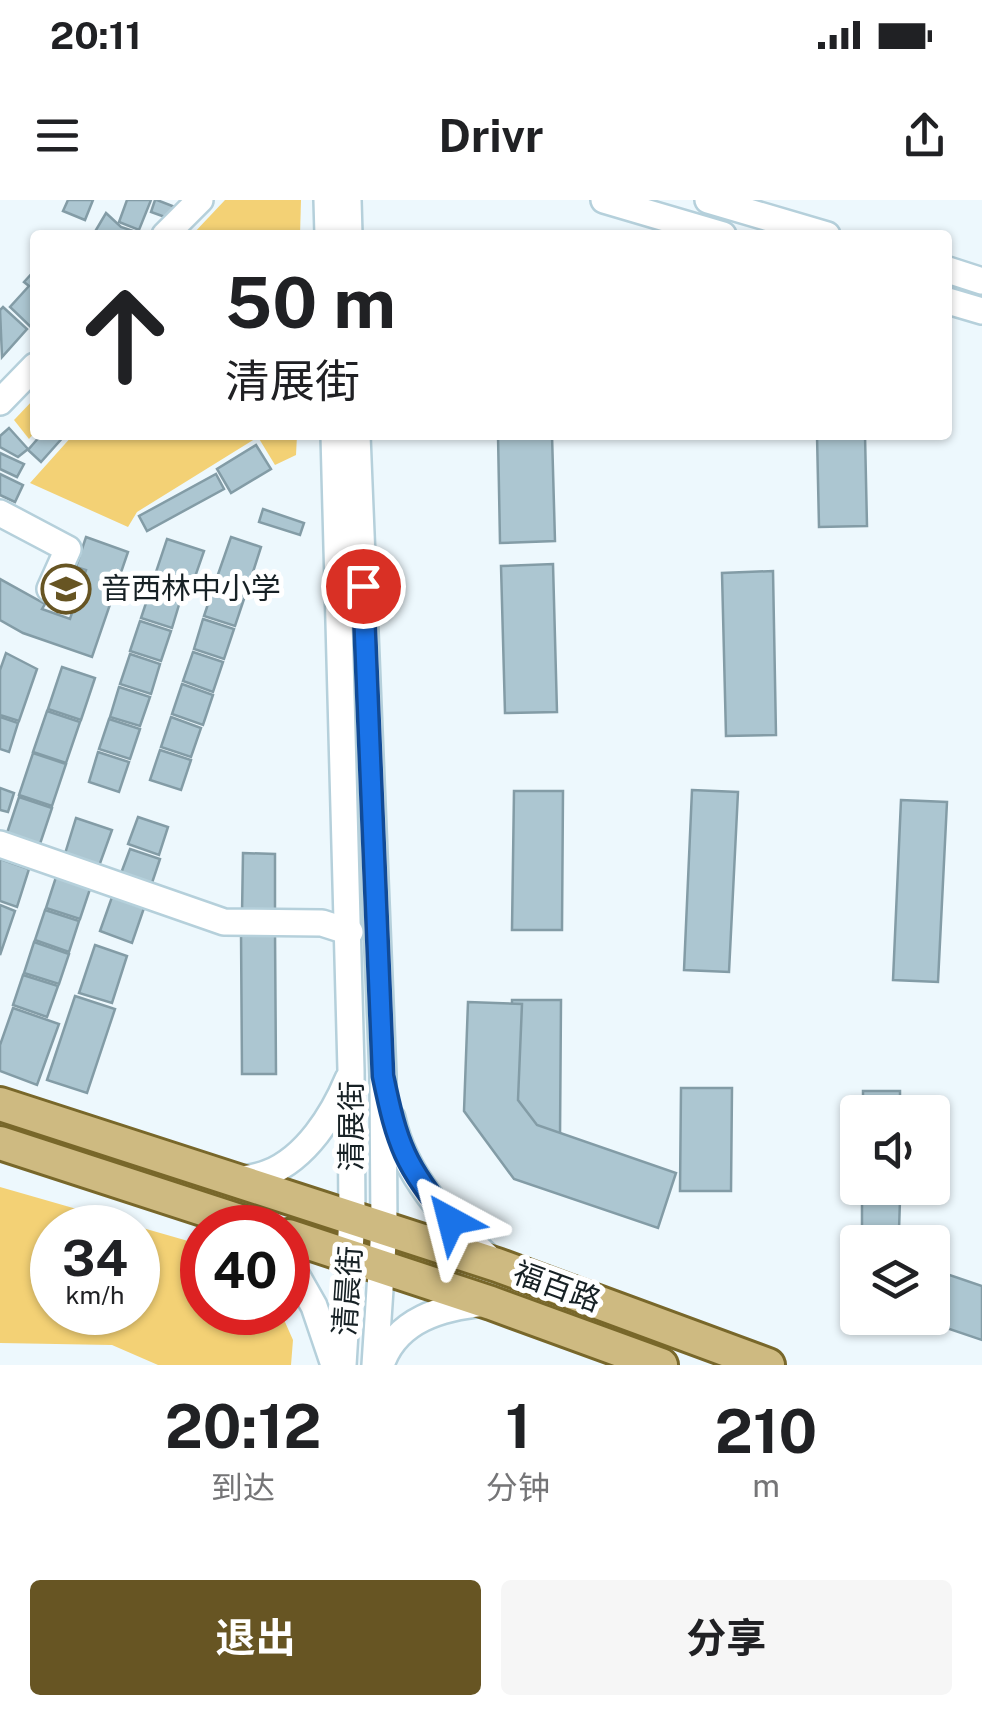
<!DOCTYPE html>
<html lang="zh">
<head>
<meta charset="utf-8">
<style>
  :root { --surface:#fff; --page:#f6f6f6; --text:#202124; --muted:#757577; --accent:#675523 }
  body { margin:0; font-family:"Public Sans","Noto Sans SC",sans-serif; background:var(--page); color:var(--text); height:100vh; display:flex; flex-direction:column; font-size:38px; white-space:nowrap }
  * { box-sizing:border-box; margin:0 }
  p { font-size:32px; color:var(--muted) }
  .icon { flex:none; width:55px; height:55px; fill:none; stroke:currentColor; stroke-width:2; stroke-linecap:round; stroke-linejoin:round }
  .map { position:relative; height:1165px; overflow:hidden }
  .panel { display:flex; flex-direction:column; background:var(--surface); flex:1 }
  .panel>* { flex:none }
  .top-card { position:absolute; left:30px; top:30px; width:922px; height:210px; border-radius:10px; box-shadow:0 2px 8px #0004; background:#fff; color:var(--text); overflow:hidden }
  .buttons { position:absolute; left:840px; top:895px; display:grid; gap:20px }
  .buttons a { display:grid; place-items:center; width:110px; height:110px; border-radius:10px; background:var(--surface); box-shadow:0 2px 8px #0004; font-size:50px }
  .speed { position:absolute; left:30px; top:1005px; display:flex; gap:20px; font-size:50px; font-weight:700; text-align:center }
  .speed>* { display:grid; place-content:center; width:130px; height:130px; border-radius:50%; background:var(--surface); box-shadow:0 2px 8px #0004; line-height:1 }
  .speed small { font-size:25px; font-weight:400 }
  .speed .limit { border:15px solid #d22; background:#fff; color:#111 }
  .pin { position:absolute; display:grid; place-items:center; width:85px; height:85px; color:#fff; margin:-42px; border:5px solid #fff; border-radius:50%; box-shadow:0 2px 10px #0007 }
  .me { position:absolute; width:110px; margin:-55px; rotate:322deg; stroke-linejoin:round; filter:drop-shadow(0 0 8px #0008) }
  .turn { display:flex; align-items:center; gap:35px; height:210px; padding:0 30px; font-size:45px }
  .turn .icon { width:130px; height:130px; stroke-width:2.5 }
  .turn b { display:block; font-size:70px; line-height:85px }
  .eta { display:flex; justify-content:space-evenly; align-items:center; height:170px; text-align:center }
  .eta b { font-size:60px; font-weight:700; line-height:70px }
  .action { display:flex; gap:20px; margin-top:auto; padding:20px 30px }
  .action a { flex:1; height:115px; border-radius:10px; background:var(--accent); color:#fff; font-size:40px; font-weight:700; line-height:115px; text-align:center }
  .action a+a { background:var(--page); color:var(--text) }
  .status { display:flex; justify-content:space-between; align-items:center; height:70px; padding:0 50px; background:var(--surface); direction:ltr }
  .status svg { height:28px; fill:currentColor }
  header { display:flex; justify-content:space-between; align-items:center; height:130px; padding:0 30px; background:var(--surface); font-size:45px; font-weight:700 }
  .map>svg:first-child { display:block }
  .green { fill:#f3d175; fill-rule:evenodd }
  .building { fill:#acc6d1; stroke:#839ca6; stroke-width:2.5 }
  .lines { fill:none; stroke-linecap:round; stroke-linejoin:round }
  .minor-casing { stroke:#b5d0db; stroke-width:30 }
  .major-casing { stroke:#78672a; stroke-width:38 }
  .minor { stroke:#fff; stroke-width:25 }
  .major { stroke:#ceba81; stroke-width:32 }
  .route-casing { stroke:#114b97; stroke-width:25 }
  .route { stroke:#1a73e8; stroke-width:18 }
  .labels { text-anchor:middle; stroke-width:10; stroke-linejoin:round; paint-order:stroke }
  .poi-label { font-size:30px; fill:#172125; stroke:#fff; text-anchor:start }
  .street-label { font-size:30px; fill:#172125; stroke:#fff }
</style>
</head>
<body>
<div class="status"><b>20:11</b><svg viewBox="0 0 49 12"><path d="M0 12V9h3v3zM5 12V6h3v6zM10 12V3h3v9zM15 12V0h3v12zM26 1h20v11H26zM47 4h2v5h-2z"/></svg></div>
<header><svg class="icon" aria-label="menu" viewBox="0 0 24 24"><path d="M4 6h16M4 12h16M4 18h16"/></svg>Drivr<svg class="icon" aria-label="share" viewBox="0 0 24 24"><path d="M12 15V3M7 8l5-5 5 5M5 13v7h14v-7"/></svg></header>
<div class="map">
<svg width="982" height="1165" viewBox="0 0 982 1165">
  <rect width="100%" height="100%" fill="#edf8fd"/>
  <g class="green">
    <polygon points="225,0 301,0 300,35 192,35"/>
    <polygon points="35,198 35,232 29,239 14,220"/>
    <polygon points="73,235 297,235 296,255 275,265 258,237 137,312 128,327 30,283"/>
    <path d="M0,987l202,58v67l79,1 12,27 -2,25h-133l-46,-20 -112,-2zM52,1028h86v84h-86z"/>
  </g>
  <g class="building">
    <polygon points="68,0 93,0 85,20 63,11"/>
    <polygon points="127,0 151,0 139,30 119,22"/>
    <polygon points="155,0 157,0 175,7 165,17 151,12"/>
    <polygon points="106,13 121,27 145,35 93,35"/>
    <polygon points="35,70 35,131 10,107 29,86 24,82"/>
    <polygon points="3,107 27,129 2,157 0,110"/>
    <polygon points="9,228 28,249 18,257 0,247 0,236"/>
    <polygon points="41,235 65,235 41,262 28,250"/>
    <polygon points="498,235 552,235 555,341 500,343"/>
    <polygon points="817,235 865,235 867,326 819,327"/>
    <polygon points="256,245 271,269 231,293 217,269"/>
    <polygon points="0,253 24,264 17,277 0,269"/>
    <polygon points="0,274 23,285 15,302 0,295"/>
    <polygon points="216,274 224,289 147,331 139,316"/>
    <polygon points="263,309 304,323 300,335 259,322"/>
    <polygon points="86,337 128,352 92,457 23,433 0,420 0,379 45,404 42,409 70,419 86,370 76,367"/>
    <polygon points="231,337 261,347 246,394 215,383"/>
    <polygon points="167,339 204,351 188,397 152,384"/>
    <polygon points="553,364 557,512 505,513 501,366"/>
    <polygon points="773,371 776,535 726,536 722,373"/>
    <polygon points="214,386 245,396 235,426 204,416"/>
    <polygon points="151,388 181,398 172,428 141,418"/>
    <polygon points="203,419 234,429 224,459 194,449"/>
    <polygon points="140,421 171,431 161,461 130,451"/>
    <polygon points="193,452 223,462 213,492 183,481"/>
    <polygon points="6,453 37,469 19,521 0,515 0,470"/>
    <polygon points="130,454 160,464 151,494 120,484"/>
    <polygon points="62,467 95,478 81,520 48,509"/>
    <polygon points="182,484 213,495 203,525 172,514"/>
    <polygon points="119,487 150,497 140,526 110,517"/>
    <polygon points="47,511 80,522 66,563 33,552"/>
    <polygon points="0,517 18,523 9,552 0,549"/>
    <polygon points="171,517 201,528 191,557 161,547"/>
    <polygon points="109,519 140,529 130,559 99,549"/>
    <polygon points="160,550 191,560 181,590 150,580"/>
    <polygon points="98,552 129,562 119,592 89,582"/>
    <polygon points="33,553 66,564 52,606 19,595"/>
    <polygon points="0,588 14,593 8,612 0,610"/>
    <polygon points="692,590 738,592 729,772 684,770"/>
    <polygon points="514,591 563,591 562,730 512,730"/>
    <polygon points="19,597 52,608 38,650 5,639"/>
    <polygon points="901,600 947,602 938,782 893,780"/>
    <polygon points="138,617 168,627 159,655 128,644"/>
    <polygon points="76,618 112,630 98,669 64,657"/>
    <polygon points="130,649 160,659 151,686 120,676"/>
    <polygon points="243,653 275,654 275,713 242,714"/>
    <polygon points="0,659 29,669 17,707 0,701"/>
    <polygon points="56,677 90,689 80,719 46,708"/>
    <polygon points="112,697 144,708 132,743 100,731"/>
    <polygon points="0,705 15,711 0,755"/>
    <polygon points="45,710 79,721 69,752 35,740"/>
    <polygon points="241,731 275,731 276,874 242,874"/>
    <polygon points="34,742 69,754 59,784 24,773"/>
    <polygon points="95,745 127,756 112,803 79,793"/>
    <polygon points="23,775 58,786 47,817 13,805"/>
    <polygon points="75,796 115,809 87,893 47,880"/>
    <polygon points="512,800 561,800 560,939 511,939"/>
    <polygon points="468,802 522,804 518,900 537,925 676,973 658,1028 514,979 464,911"/>
    <polygon points="13,808 59,824 37,885 0,871 0,845"/>
    <polygon points="681,888 732,888 731,991 680,991"/>
    <rect x="863" y="891" width="37" height="21"/>
    <polygon points="862,988 917,988 917,1000 900,1000 899,1030 862,1030"/>
    <polygon points="858,1060 858,1097 846,1093"/>
    <polygon points="932,1069 982,1086 982,1140 917,1118 932,1118"/>
  </g>
  <g class="lines">
    <g class="minor-casing">
      <g id="minor">
        <polyline points="327,0 328,35"/>
        <polyline points="348,0 349,35"/>
        <polyline points="604,0 723,35"/>
        <polyline points="708,0 827,35"/>
        <polyline points="165,35 200,0"/>
        <polyline points="948,70 982,81"/>
        <polyline points="948,101 982,111"/>
        <polyline points="0,202 35,166"/>
        <polyline points="334,235 351,870 352,1018 343,1165"/>
        <polyline points="357,235 383,875 384,1028 375,1165"/>
        <polyline points="0,313 68,349 50,389"/>
        <polyline points="0,644 224,722 322,723 350,732"/>
        <path d="M392,918c12,57 55,103 98,141"/>
        <path d="M238,980c9,-2 21,-3 30,-7 38,-15 65,-58 80,-94"/>
        <polyline points="288,1060 314,1106 334,1165"/>
        <path d="M381,1165c15,-46 62,-58 104,-62"/>
      </g>
    </g>
    <g class="major-casing">
      <g id="major">
        <polyline points="0,904 497,1065 768,1165"/>
        <polyline points="0,943 261,1028"/>
        <polyline points="288,1036 491,1103 661,1165"/>
      </g>
    </g>
    <use href="#minor" class="minor"/>
    <use href="#major" class="major"/>
  </g>
  <g class="lines">
    <g class="route-casing">
      <path id="route" d="M363,386l20,490c14,68 22,91 68,145"/>
    </g>
    <use href="#route" class="route"/>
  </g>
  <defs>
    <g id="school-ring" transform="scale(2.5)"><circle r="9.5" fill="#fff" stroke="#675523" stroke-width="1.5"/><path d="M0-5L7-2L0 1L-7-2ZM-4 1L0 2.5L4 1V4Q0 6-4 4Z" fill="#675523"/></g>
  </defs>
  <g fill-rule="evenodd">
    <use href="#school-ring" x="66" y="389"/>
  </g>
  <g class="labels">
    <g class="poi-label">
      <text x="101" y="399">音西林中小学</text>
    </g>
    <g class="street-label">
      <text transform="translate(352 926) rotate(-90)" y="10">清展街</text>
      <text transform="translate(557 1087) rotate(20)" y="10">福百路</text>
      <text transform="translate(348 1091) rotate(-86)" y="10">清晨街</text>
    </g>
  </g>
</svg>
<div class="buttons">
<a><svg class="icon" aria-label="sound" viewBox="0 0 24 24"><path d="M4 9h4l5-4v14l-5-4H4zM17 9q2 3 0 6"/></svg></a>
<a><svg class="icon" aria-label="layers" viewBox="0 0 24 24"><path d="M12 4l9 5-9 5-9-5zM3 14l9 5 9-5"/></svg></a>
</div>
<div class="speed"><div>34<small>km/h</small></div><div class="limit">40</div></div>
<div class="pin" style="left:363px;top:386px;background:#d93025"><svg class="icon" aria-label="arrive" viewBox="0 0 24 24"><path d="M6 21V4h12l-3 4 3 4H6"/></svg></div>
<svg class="me" style="left:451px;top:1021px" viewBox="-20 -20 40 40"><path d="M0-17L14 15 0 8-14 15z" fill="#1a73e8" stroke="#fff" stroke-width="4"/></svg>
<div class="top-card">
<div class="turn"><svg class="icon" aria-label="ahead" viewBox="0 0 24 24"><path d="M12 20V5M6 11l6-6 6 6"/></svg><div><b>50 m</b>清展街</div></div>
</div>
</div>
<section class="panel">
<div class="eta">
<div><b>20:12</b><p>到达</p></div>
<div><b>1</b><p>分钟</p></div>
<div><b>210</b><p>m</p></div>
</div>
<div class="action"><a>退出</a><a>分享</a></div>
</section>
</body>
</html>
